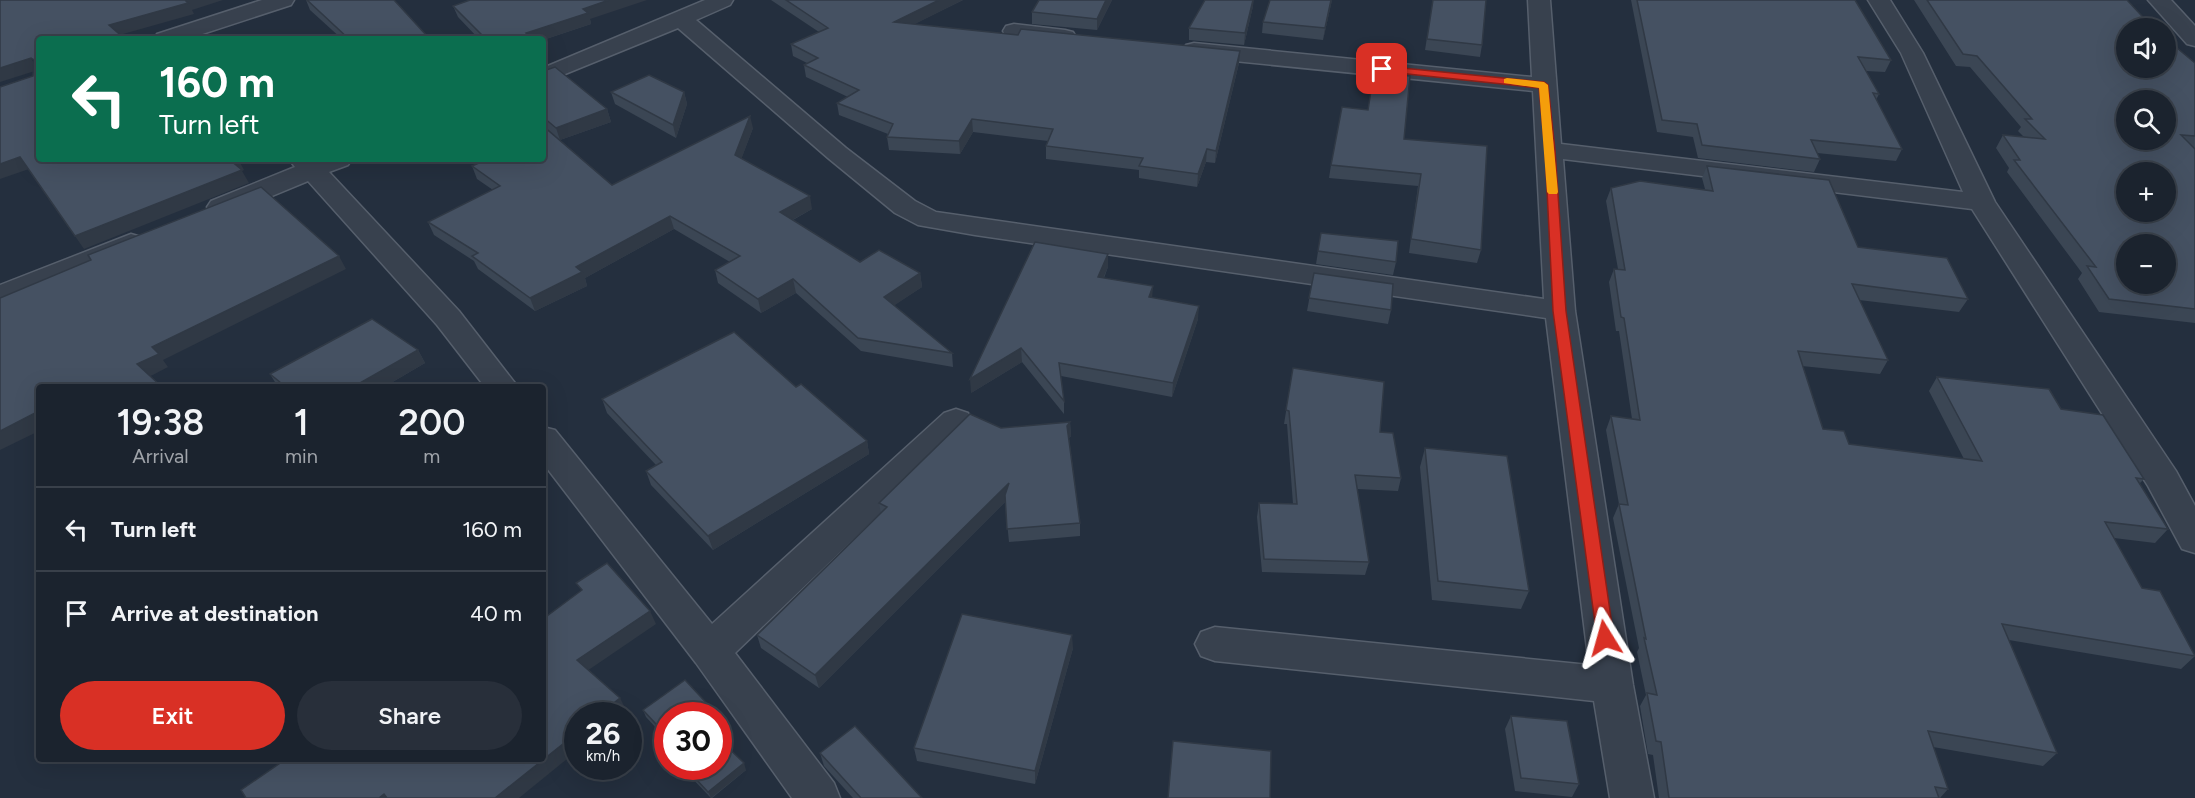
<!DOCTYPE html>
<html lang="en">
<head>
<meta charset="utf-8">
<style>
  :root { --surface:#1b232e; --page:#282f3a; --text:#f1f3f6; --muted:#a0a4aa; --line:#39404a; --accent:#d93025 }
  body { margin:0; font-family:Figtree,sans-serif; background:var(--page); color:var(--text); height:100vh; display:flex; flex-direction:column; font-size:22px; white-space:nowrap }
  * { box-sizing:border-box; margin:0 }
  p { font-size:20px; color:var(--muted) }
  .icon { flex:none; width:33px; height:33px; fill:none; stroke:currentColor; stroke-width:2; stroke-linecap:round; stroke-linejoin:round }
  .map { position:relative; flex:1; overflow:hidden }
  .details { position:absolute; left:36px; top:384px; width:510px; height:378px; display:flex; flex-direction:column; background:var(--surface); border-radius:6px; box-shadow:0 6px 24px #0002,0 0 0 2px var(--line) }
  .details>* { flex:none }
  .banner { position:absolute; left:36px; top:36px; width:510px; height:126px; border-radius:6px; box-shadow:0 6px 24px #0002,0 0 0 2px var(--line); background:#0b6e4f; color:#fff; overflow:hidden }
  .fabs { position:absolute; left:2116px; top:18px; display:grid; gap:12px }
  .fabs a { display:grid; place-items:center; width:60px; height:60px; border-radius:50%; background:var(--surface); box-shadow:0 6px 24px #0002,0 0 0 2px var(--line); font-size:30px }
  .speed { position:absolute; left:564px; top:702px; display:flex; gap:12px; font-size:30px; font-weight:700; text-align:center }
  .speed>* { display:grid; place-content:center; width:78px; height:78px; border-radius:50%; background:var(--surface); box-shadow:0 6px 24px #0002,0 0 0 2px var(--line); line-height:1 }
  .speed small { font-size:15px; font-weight:400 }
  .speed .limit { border:9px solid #d22; background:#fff; color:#111 }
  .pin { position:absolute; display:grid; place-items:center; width:51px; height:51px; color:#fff; margin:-26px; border-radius:12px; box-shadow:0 3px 9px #0006 }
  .me { position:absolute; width:66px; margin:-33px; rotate:352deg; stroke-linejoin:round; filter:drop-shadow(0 0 4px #0008) }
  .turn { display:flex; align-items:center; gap:21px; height:126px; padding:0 24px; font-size:27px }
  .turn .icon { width:78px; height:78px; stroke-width:2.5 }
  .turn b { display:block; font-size:42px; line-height:51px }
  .eta { display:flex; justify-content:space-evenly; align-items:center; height:102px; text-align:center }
  .eta b { font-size:36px; font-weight:600; line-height:42px }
  .cta { display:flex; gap:12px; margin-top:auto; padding:12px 24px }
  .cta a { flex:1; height:69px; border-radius:36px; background:var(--accent); color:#fff; font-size:24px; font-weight:600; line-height:69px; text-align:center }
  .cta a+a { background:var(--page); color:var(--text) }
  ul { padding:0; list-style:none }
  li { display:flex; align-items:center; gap:18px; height:84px; padding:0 24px; border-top:2px solid var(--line) }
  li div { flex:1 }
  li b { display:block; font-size:22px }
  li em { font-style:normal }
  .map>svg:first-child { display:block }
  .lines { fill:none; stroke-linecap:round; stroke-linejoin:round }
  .street-casing { stroke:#565f6c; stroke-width:3 }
  .street { fill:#38414e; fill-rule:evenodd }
  .wall { fill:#3b4654 }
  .shaded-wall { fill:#303945 }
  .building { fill:#455162; stroke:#303945; stroke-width:1.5; fill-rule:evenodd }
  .route { fill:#d93025; stroke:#8d1f18; stroke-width:1.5 }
  .slow { fill:#f59e0b }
</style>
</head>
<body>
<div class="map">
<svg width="2195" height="798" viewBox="0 0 2195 798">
  <rect width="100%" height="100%" fill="#242f3e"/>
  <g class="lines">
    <g class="street-casing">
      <g id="street">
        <polygon points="262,0 294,0 291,5 187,39 154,39 157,34"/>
        <polygon points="705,0 733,0 730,5 696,20 846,148 915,201 936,212 1544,299 1533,91 1194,57 1186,55 1183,50 1186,45 1194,43 1532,77 1528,0 1550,0 1561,144 1963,192 1901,53 1868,0 1890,0 1923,53 1995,202 2176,471 2195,506 2195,553 2182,549 2148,486 1972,209 1563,159 1575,311 1633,685 1654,798 1610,798 1594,701 1215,661 1201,656 1195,644 1201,632 1215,627 1589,665 1546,318 975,235 918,225 895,213 828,158 678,28 543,83 543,68"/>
        <polygon points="2148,0 2171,0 2195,26 2195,46 2187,44"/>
        <polygon points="1014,24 1065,30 1073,32 1076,37 1073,42 1065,44 1006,36 1003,31 1006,26"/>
        <polygon points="289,159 352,159 348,165 329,172 459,311 518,387 485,387 437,325 308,181 231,213 221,215 211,213 207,207 211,201 295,167"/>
        <polygon points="131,234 141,237 145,243 141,249 0,305 0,285"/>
        <polygon points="956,409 968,413 973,421 968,429 735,653 834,783 840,798 792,798 696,663 543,463 543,427 555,430 712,624 944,413"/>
      </g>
    </g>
    <use href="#street" class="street"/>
  </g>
  <g class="wall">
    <polygon points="306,0 394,0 427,36 429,39 342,39 310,10"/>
    <polygon points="771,0 963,0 914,24 1239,63 1215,163 1206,162 1197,187 1139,178 1139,170 1046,159 1046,146 1048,141 973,132 960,154 889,150 887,137 888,134 839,115 837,103 848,97 806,77 804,65 807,63 793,56 791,44 819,32"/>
    <polygon points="1039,0 1112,0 1097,30 1032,24 1032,12"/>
    <polygon points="1332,0 1323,40 1262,33 1263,22"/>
    <polygon points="1433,0 1486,0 1482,45 1480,57 1425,50"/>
    <polygon points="1631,0 1855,0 1891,60 1885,72 1866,71 1879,94 1876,100 1902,149 1896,161 1817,153 1820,159 1814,172 1698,158 1693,137 1657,132"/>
    <polygon points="1914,0 2127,0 2170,47 2195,63 2195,323 2099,312 2078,279 2082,273 2007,172 2009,168 1996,148 2003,135 2024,137 2018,131 2021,127 1970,67 1956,66"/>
    <polygon points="453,6 590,19 591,24 543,40 543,39 479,39 458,17"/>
    <polygon points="1253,6 1244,45 1189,40 1189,28"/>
    <polygon points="543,71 607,109 611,122 560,140 612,185 753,128 741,159 812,209 793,220 860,262 920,273 922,287 894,305 952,353 953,367 861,351 796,293 761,313 718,283 715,270 730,262 674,229 585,278 587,286 535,311 478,269 474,261 434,235 428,222 493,190 477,179 472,166 543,159"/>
    <polygon points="611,92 684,92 687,104 676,138 615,104"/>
    <polygon points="1404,139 1481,250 1477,263 1409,253 1418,186 1329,178 1331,165"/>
    <polygon points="1707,166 1858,247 1968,299 1959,312 1859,300 1888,360 1880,374 1802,366 1823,429 1849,444 1964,459 1929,391 1937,377 2061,409 2144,479 2139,484 2168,529 2155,543 2114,538 2142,588 2195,656 2181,669 2009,640 2057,753 2043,766 1933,747 1948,789 1940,798 1659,798 1653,755 1648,754 1640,706 1646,695 1637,652 1639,648 1613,518 1619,504 1606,430 1611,416 1632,419 1619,331 1616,331 1609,282 1614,269 1618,269 1606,201 1611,188 1705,189 1702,178"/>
    <polygon points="1321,233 1396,262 1393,275 1316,264"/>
    <polygon points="1108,254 1108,267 1104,278 1152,298 1198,319 1172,397 1061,376 1064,401 1064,414 1022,362 971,393"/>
    <polygon points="1314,273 1391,310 1388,324 1307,311"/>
    <polygon points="418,350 425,363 384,387 278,387 270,374"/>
    <polygon points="1293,368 1380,432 1401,478 1398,491 1357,489 1369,562 1365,575 1262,572 1257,517 1259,503 1293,504 1287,424 1284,424"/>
    <polygon points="796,387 867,441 869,454 713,550 651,485 646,471 656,465 607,413 602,399"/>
    <polygon points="1070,422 1071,436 1069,438 1080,523 1080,536 1009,542 1005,502 819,688 761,648 757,635 881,514 879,503 1001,428"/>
    <polygon points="1425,448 1529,591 1521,609 1432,600 1420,467"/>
    <polygon points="1073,648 1035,784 917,761 914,748"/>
    <polygon points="643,710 668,716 668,741 646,717"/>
    <polygon points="1511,716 1579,784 1572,797 1515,791 1505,729"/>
    <polygon points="820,753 922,798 853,798 824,766"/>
    <polygon points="685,767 746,770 712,798 711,798 688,774"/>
  </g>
  <g class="shaded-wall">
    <polygon points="185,0 223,0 192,10 194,14 116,36 109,25"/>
    <polygon points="609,0 647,0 590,19 591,24 543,40 543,39 525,39 526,33 583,9"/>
    <polygon points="939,0 963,0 895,34 894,22"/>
    <polygon points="1106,0 1112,0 1097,30 1097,19"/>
    <polygon points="1253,0 1254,0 1253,6 1244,45 1245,33"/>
    <polygon points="1331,0 1332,0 1323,40 1325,28"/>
    <polygon points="1240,51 1239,63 1215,163 1216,151"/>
    <polygon points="31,58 38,70 0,82 0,68"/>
    <polygon points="684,92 687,104 676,138 673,125"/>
    <polygon points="607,109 611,122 560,140 556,128"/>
    <polygon points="750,116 753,128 738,168 735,155"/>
    <polygon points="972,119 973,132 960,154 959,141"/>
    <polygon points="1207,149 1206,162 1197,187 1198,174"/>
    <polygon points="20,157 29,169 0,179 0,164"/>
    <polygon points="233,159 238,159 244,170 242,171 249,183 84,249 75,236"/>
    <polygon points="810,196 812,209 783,225 780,212"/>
    <polygon points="670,216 674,229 585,278 587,286 535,311 530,298 576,267"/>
    <polygon points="1108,254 1108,267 1098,290 1098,277"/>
    <polygon points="339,256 346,269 163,360 168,367 147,378 137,364 152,347"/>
    <polygon points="920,273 922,287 886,311 884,297"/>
    <polygon points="793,279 796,293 761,313 758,299"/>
    <polygon points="1153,286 1152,300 1149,297"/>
    <polygon points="1199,306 1198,319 1172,397 1173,383"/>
    <polygon points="1021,348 1022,362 971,393 970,379"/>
    <polygon points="418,350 425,363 384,387 353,387"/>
    <polygon points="39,411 39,431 0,450 0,431"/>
    <polygon points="1070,422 1071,436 1067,439 1067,426"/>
    <polygon points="867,441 869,454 713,550 708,536"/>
    <polygon points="1009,483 1010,497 819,688 815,675"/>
    <polygon points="650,611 656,624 584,673 577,660"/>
    <polygon points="1072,635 1073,648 1035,784 1035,771"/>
    <polygon points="620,698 626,710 620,716 597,716"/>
    <polygon points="713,710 716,716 706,716"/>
    <polygon points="578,732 578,750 519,798 495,798"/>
    <polygon points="744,763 746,770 711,798 708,792"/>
    <polygon points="384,794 387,798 379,798"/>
  </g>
  <g class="building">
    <polygon points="0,0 185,0 188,3 109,25 125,39 39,39 39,159 233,159 230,160 242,170 75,236 20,157 0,164 0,87 33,76 34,60 31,58 0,68"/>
    <polygon points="307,0 394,0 427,36 419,39 349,39"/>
    <polygon points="470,0 609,0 583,9 588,13 526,33 530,37 525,39 486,39 453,6"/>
    <polygon points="786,0 939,0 894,22 1018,35 1021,29 1240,51 1216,151 1207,149 1198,174 1139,166 1143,158 1046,146 1053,129 972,119 959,141 887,137 893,124 837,103 859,90 804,65 818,58 791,44 828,28"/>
    <polygon points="1039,0 1106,0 1097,19 1032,12"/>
    <polygon points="1205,0 1253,0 1245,33 1189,28"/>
    <polygon points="1270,0 1331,0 1325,28 1263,22"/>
    <polygon points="1433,0 1486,0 1482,45 1427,39"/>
    <polygon points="1637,0 1855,0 1891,60 1858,57 1879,94 1873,93 1902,149 1811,140 1820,159 1702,145 1697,124 1662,120"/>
    <path d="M1927,0h200l26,28h-26v40h39v-25l4,4 7,1 18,15v73l-14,-1 14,14v160l-86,-10 -22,-33 9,1 -82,-107h6l-17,-25 42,4 -20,-20h7l-55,-63 -14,-2zM2127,100h39v40h-39zM2127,172h39v40h-39zM2127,244h39v40h-39z"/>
    <polygon points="555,67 607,109 556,128 543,117 543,71"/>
    <polygon points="1374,72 1410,76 1404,139 1487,146 1481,250 1411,239 1421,174 1331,165 1342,107 1368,110"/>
    <polygon points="649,75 684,92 673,125 611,92"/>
    <polygon points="750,116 735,155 810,196 780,212 860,262 879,250 920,273 884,297 952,353 858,338 793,279 758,299 715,270 740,256 670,216 576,267 582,272 530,298 472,256 478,253 428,222 500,186 472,166 488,159 543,159 543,126 612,185"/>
    <polygon points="1707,166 1829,180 1858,247 1947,258 1968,299 1852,284 1888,360 1798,351 1823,429 1844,431 1849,444 1982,461 1937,377 2049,389 2061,409 2103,415 2144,479 2136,478 2168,529 2105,522 2142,588 2160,591 2195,656 2002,624 2057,753 1928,731 1948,789 1935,787 1939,798 1669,798 1661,742 1656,741 1647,693 1657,695 1644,638 1646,639 1619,504 1628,505 1611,416 1640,420 1624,318 1621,317 1614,269 1625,270 1611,188 1640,181 1713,191"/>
    <polygon points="261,187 339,256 152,347 159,354 137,364 162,387 39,387 39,411 0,431 0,298 91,260 88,255"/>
    <polygon points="1321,233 1398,241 1396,262 1318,251"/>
    <polygon points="1035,242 1108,254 1098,277 1153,286 1149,297 1199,306 1173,383 1059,363 1064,401 1021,348 970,379"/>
    <polygon points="1314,273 1393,284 1391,310 1309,298"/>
    <polygon points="372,319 418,350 353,387 286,387 270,374"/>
    <polygon points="734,332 796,387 801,384 867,441 708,536 646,471 662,462 602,399"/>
    <polygon points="1293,368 1384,382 1380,432 1393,433 1401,478 1355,475 1369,562 1264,559 1259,503 1297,504 1289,411 1286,410"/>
    <polygon points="970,414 1001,428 1070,422 1067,426 1080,523 1007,529 1005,495 1009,483 815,675 757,635 887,507 879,503"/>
    <polygon points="1425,448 1507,456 1529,591 1438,581"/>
    <polygon points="607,563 650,611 577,660 620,698 597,716 578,716 578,732 495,798 387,798 384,794 379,798 246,798 241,790 286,759 543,759 543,619 582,590 576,583"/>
    <polygon points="962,614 1072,635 1035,771 914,748"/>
    <polygon points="685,680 713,710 706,716 668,716 668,737 643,710"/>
    <polygon points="1511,716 1567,721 1579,784 1521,778"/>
    <polygon points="855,726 922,798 861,798 820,753"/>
    <polygon points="718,738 744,763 708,792 685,767 686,766 718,766"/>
    <polygon points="1173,741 1271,751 1270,798 1168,798"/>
  </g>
  <polygon class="route" points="1382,66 1544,82 1548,85 1555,150 1566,311 1614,638 1611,643 1605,645 1599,643 1597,638 1553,311 1545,150 1539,88 1379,71 1379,67"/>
  <polygon class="slow" points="1507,78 1544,82 1548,85 1558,192 1557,194 1549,194 1547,192 1539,88 1504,83 1504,79"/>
</svg>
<div class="fabs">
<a><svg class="icon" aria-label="sound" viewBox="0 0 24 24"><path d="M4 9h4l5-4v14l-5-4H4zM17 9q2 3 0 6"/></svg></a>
<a><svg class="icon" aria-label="search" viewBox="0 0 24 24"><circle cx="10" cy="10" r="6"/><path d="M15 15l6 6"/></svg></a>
<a>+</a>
<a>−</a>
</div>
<div class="speed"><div>26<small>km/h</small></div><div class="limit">30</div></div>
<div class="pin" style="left:1382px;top:69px;background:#d93025"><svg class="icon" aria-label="arrive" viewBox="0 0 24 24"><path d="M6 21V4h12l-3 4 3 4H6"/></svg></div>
<svg class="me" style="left:1605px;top:638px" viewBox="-20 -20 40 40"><path d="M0-17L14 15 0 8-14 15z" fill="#d93025" stroke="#fff" stroke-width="4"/></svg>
<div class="banner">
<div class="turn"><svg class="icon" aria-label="left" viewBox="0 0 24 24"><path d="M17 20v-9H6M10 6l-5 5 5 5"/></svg><div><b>160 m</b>Turn left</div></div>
</div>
<section class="details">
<div class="eta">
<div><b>19:38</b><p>Arrival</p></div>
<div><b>1</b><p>min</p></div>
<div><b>200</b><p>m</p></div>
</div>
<ul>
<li><svg class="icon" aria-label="left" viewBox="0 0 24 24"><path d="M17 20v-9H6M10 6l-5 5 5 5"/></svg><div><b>Turn left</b></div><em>160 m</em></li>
<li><svg class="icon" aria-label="arrive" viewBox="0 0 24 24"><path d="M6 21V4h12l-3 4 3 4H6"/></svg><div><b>Arrive at destination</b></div><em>40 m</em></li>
</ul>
<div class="cta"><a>Exit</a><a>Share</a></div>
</section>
</div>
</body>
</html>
